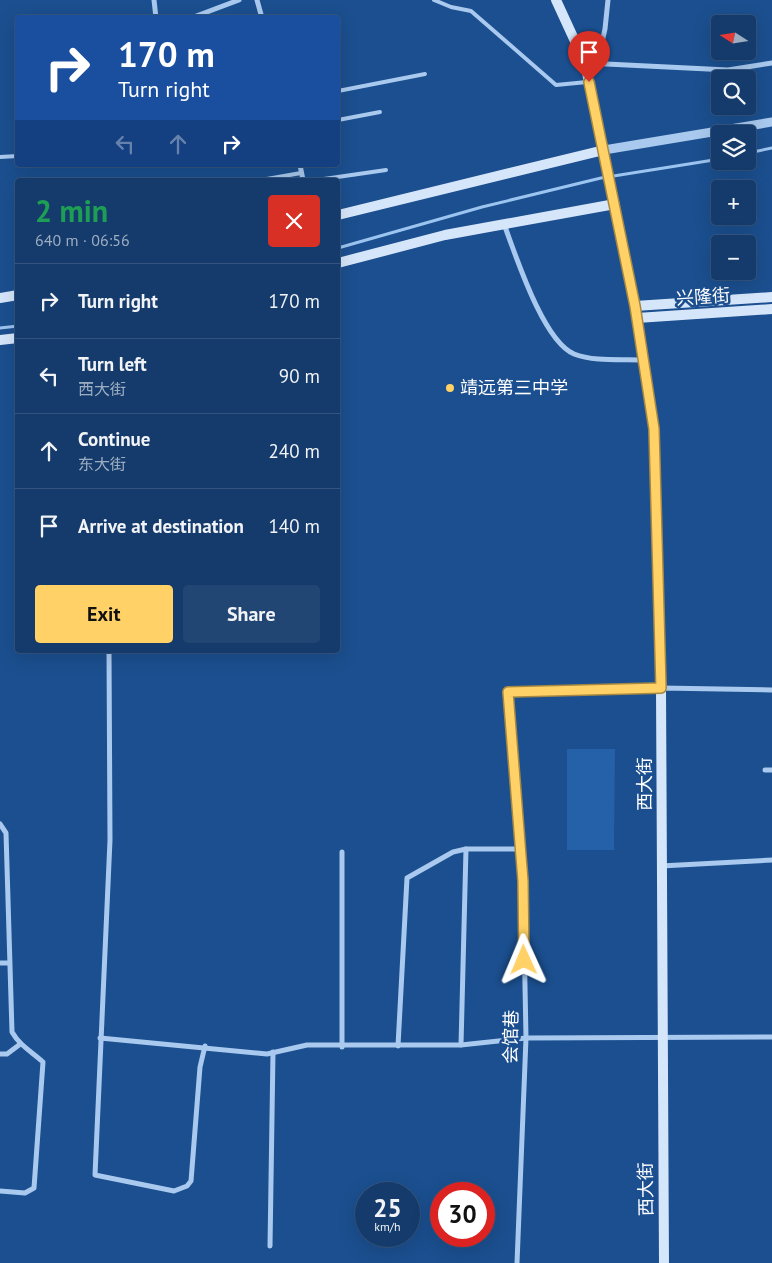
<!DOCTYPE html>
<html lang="en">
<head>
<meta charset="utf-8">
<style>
  :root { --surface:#143b6b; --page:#214673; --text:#f1f3f6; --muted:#9dadc1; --line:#33557e; --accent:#ffd166 }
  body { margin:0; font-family:"PT Sans","Noto Sans SC",sans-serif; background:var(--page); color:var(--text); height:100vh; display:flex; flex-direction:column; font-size:19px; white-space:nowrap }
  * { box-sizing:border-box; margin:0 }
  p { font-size:16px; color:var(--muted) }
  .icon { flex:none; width:28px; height:28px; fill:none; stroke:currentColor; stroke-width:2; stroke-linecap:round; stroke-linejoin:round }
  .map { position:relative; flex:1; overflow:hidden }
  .sheet { position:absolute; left:15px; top:178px; width:325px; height:475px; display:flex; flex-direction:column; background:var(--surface); border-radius:5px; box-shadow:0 5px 20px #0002,0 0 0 1px var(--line) }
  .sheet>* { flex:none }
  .top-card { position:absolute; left:15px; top:15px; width:325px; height:152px; border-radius:5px; box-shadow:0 5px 20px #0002,0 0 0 1px var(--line); background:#1a4fa0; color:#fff; overflow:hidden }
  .needle { width:32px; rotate:282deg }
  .buttons { position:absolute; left:711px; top:15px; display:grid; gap:10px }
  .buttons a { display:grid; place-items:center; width:45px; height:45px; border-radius:5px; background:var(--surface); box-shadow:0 5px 20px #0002,0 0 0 1px var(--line); font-size:25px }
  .speed { position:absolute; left:355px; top:1182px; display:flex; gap:10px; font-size:25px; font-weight:700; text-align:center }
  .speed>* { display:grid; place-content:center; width:65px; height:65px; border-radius:50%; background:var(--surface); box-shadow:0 5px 20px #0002,0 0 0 1px var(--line); line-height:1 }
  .speed small { font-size:12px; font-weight:400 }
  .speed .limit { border:8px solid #d22; background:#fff; color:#111 }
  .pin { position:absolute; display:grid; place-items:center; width:42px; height:42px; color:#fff; margin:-51px -21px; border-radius:50% 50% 50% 0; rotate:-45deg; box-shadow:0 0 5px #0007 }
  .pin .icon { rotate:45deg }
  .me { position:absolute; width:55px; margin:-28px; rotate:359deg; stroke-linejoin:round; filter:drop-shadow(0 0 4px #0008) }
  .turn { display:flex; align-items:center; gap:18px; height:105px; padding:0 20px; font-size:22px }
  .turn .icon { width:65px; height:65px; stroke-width:2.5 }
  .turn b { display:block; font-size:35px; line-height:42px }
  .lanes { display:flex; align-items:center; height:48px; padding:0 20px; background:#0003; justify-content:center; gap:25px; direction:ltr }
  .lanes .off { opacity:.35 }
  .round { display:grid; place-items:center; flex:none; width:52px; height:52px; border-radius:5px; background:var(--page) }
  .summary { display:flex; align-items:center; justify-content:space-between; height:85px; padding:0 20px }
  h1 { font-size:30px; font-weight:700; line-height:38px; color:#1e9e55 }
  .primary-button { display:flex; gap:10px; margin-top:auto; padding:10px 20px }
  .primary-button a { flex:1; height:58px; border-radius:5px; background:var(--accent); color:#111; font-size:20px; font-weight:700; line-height:58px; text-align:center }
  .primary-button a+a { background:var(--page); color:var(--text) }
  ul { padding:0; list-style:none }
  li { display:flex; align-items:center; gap:15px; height:75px; padding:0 20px; border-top:1px solid var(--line) }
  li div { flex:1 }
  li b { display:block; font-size:19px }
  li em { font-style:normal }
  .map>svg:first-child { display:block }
  .green { fill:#2461a8 }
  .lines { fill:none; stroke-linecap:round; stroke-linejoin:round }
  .stream { stroke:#9cc4f0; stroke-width:3 }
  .service { stroke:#a9c9ee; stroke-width:4 }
  .minor { stroke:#a9c9ee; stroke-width:5 }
  .tertiary { stroke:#a9c9ee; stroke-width:9 }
  .secondary { stroke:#d6e6fa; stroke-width:10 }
  .route-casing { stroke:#a68842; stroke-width:12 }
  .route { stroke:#ffd166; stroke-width:9 }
  .poi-dot { fill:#ffd166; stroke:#1b4f8f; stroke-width:2 }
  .labels { text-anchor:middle; stroke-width:5; stroke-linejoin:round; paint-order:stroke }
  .street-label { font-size:18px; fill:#fff; stroke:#1b4f8f }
  .poi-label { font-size:18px; fill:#fff; stroke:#1b4f8f; text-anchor:start }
</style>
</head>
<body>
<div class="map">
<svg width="772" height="1263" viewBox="0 0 772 1263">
  <rect width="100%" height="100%" fill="#1b4f8f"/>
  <polygon class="green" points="567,749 615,749 614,850 567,850"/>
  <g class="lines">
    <g class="stream">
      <polyline points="748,153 772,148"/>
      <polyline points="338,248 482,207 601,178 720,159"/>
      <polyline points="0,328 18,326"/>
    </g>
    <g class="service">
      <polyline points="434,0 451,7 471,11 556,85 587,82"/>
      <polyline points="338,91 425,74"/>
      <polyline points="338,120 380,112"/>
      <polyline points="0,157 18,156"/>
      <polyline points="261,180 301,173"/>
      <polyline points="317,180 386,170"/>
    </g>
    <g class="minor">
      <polyline points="154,0 156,18"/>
      <polyline points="257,0 262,18"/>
      <polyline points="191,18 239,0"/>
      <polyline points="586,63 728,70 772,63"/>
      <polyline points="597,64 605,29 608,0"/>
      <polyline points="300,165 303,180"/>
      <path d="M504,224c12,32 39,117 70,130 20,8 48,5 69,6"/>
      <polyline points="109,650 110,840 95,1175 174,1191 187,1186 191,1181 200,1067 205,1046"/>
      <polyline points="765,770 772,770"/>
      <path d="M0,824l6,9 6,199c8,14 19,19 31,30l-9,126 -9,5 -25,-2"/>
      <polyline points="342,852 342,1047"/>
      <polyline points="661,866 772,860"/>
      <polyline points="0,963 9,963"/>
      <polyline points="100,1038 267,1054 307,1045 461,1045 526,1038 772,1037"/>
      <polyline points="461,1045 466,849"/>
      <polyline points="398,1046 407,878 453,852 466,849 520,849"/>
      <polyline points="0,1054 7,1054 19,1045"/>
      <polyline points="270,1246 273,1052"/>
      <polyline points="517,1263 526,1038 523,881 508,692 661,688 772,690"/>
    </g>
    <polyline class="tertiary" points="604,150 772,122"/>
    <g class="secondary">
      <polyline points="556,0 585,63 635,306 654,429 661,688 664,1263"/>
      <polyline points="338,215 604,150"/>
      <polyline points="338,263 445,235 615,204"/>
      <polyline points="0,298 18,295"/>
      <polyline points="635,306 772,297"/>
      <polyline points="637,318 772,309"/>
      <polyline points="0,340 18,338"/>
    </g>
  </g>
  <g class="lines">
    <g class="route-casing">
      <polyline id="route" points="524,960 523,881 508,692 661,688 654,429 635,306 589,82"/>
    </g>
    <use href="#route" class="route"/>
  </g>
  <circle class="poi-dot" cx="450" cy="388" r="5"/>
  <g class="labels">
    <g class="street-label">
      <text transform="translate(703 297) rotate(-4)" y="6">兴隆街</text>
      <text transform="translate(645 784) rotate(-90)" y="6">西大街</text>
      <text transform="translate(511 1037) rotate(-89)" y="6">会馆巷</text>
      <text transform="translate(646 1189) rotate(-91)" y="6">西大街</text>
    </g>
    <g class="poi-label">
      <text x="460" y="394">靖远第三中学</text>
    </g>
  </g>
</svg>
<div class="buttons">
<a><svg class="needle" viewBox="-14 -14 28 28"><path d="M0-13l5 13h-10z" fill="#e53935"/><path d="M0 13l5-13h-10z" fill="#9dadc1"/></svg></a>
<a><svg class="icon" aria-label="search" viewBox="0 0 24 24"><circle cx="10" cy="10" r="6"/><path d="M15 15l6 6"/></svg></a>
<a><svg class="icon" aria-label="layers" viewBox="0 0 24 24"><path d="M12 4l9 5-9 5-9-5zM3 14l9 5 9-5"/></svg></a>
<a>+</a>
<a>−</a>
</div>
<div class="speed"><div>25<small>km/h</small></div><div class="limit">30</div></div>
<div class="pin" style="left:589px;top:82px;background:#d93025"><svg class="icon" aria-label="arrive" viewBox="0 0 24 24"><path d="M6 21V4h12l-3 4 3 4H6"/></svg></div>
<svg class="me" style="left:524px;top:960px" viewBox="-20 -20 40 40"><path d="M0-17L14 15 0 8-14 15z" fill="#ffd166" stroke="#fff" stroke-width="4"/></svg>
<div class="top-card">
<div class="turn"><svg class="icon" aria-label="right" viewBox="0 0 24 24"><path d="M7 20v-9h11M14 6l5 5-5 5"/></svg><div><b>170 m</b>Turn right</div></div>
<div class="lanes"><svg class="icon off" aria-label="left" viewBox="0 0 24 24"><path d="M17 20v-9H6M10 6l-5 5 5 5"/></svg><svg class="icon off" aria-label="ahead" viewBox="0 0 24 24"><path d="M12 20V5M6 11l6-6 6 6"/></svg><svg class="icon" aria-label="right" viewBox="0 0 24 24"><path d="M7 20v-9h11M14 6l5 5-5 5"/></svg></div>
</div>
<section class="sheet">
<div class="summary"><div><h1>2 min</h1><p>640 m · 06:56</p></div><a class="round" style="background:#d93025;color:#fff"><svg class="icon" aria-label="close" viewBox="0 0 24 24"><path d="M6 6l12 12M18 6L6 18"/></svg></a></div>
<ul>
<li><svg class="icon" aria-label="right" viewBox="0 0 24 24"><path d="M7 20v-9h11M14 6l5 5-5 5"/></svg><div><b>Turn right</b></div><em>170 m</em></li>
<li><svg class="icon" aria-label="left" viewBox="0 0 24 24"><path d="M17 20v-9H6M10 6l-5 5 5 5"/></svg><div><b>Turn left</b><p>西大街</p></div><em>90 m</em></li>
<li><svg class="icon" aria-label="ahead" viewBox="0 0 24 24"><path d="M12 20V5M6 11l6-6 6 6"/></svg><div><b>Continue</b><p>东大街</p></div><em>240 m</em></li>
<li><svg class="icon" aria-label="arrive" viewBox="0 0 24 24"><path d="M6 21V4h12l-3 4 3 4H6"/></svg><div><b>Arrive at destination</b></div><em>140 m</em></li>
</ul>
<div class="primary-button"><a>Exit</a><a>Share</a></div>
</section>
</div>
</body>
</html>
